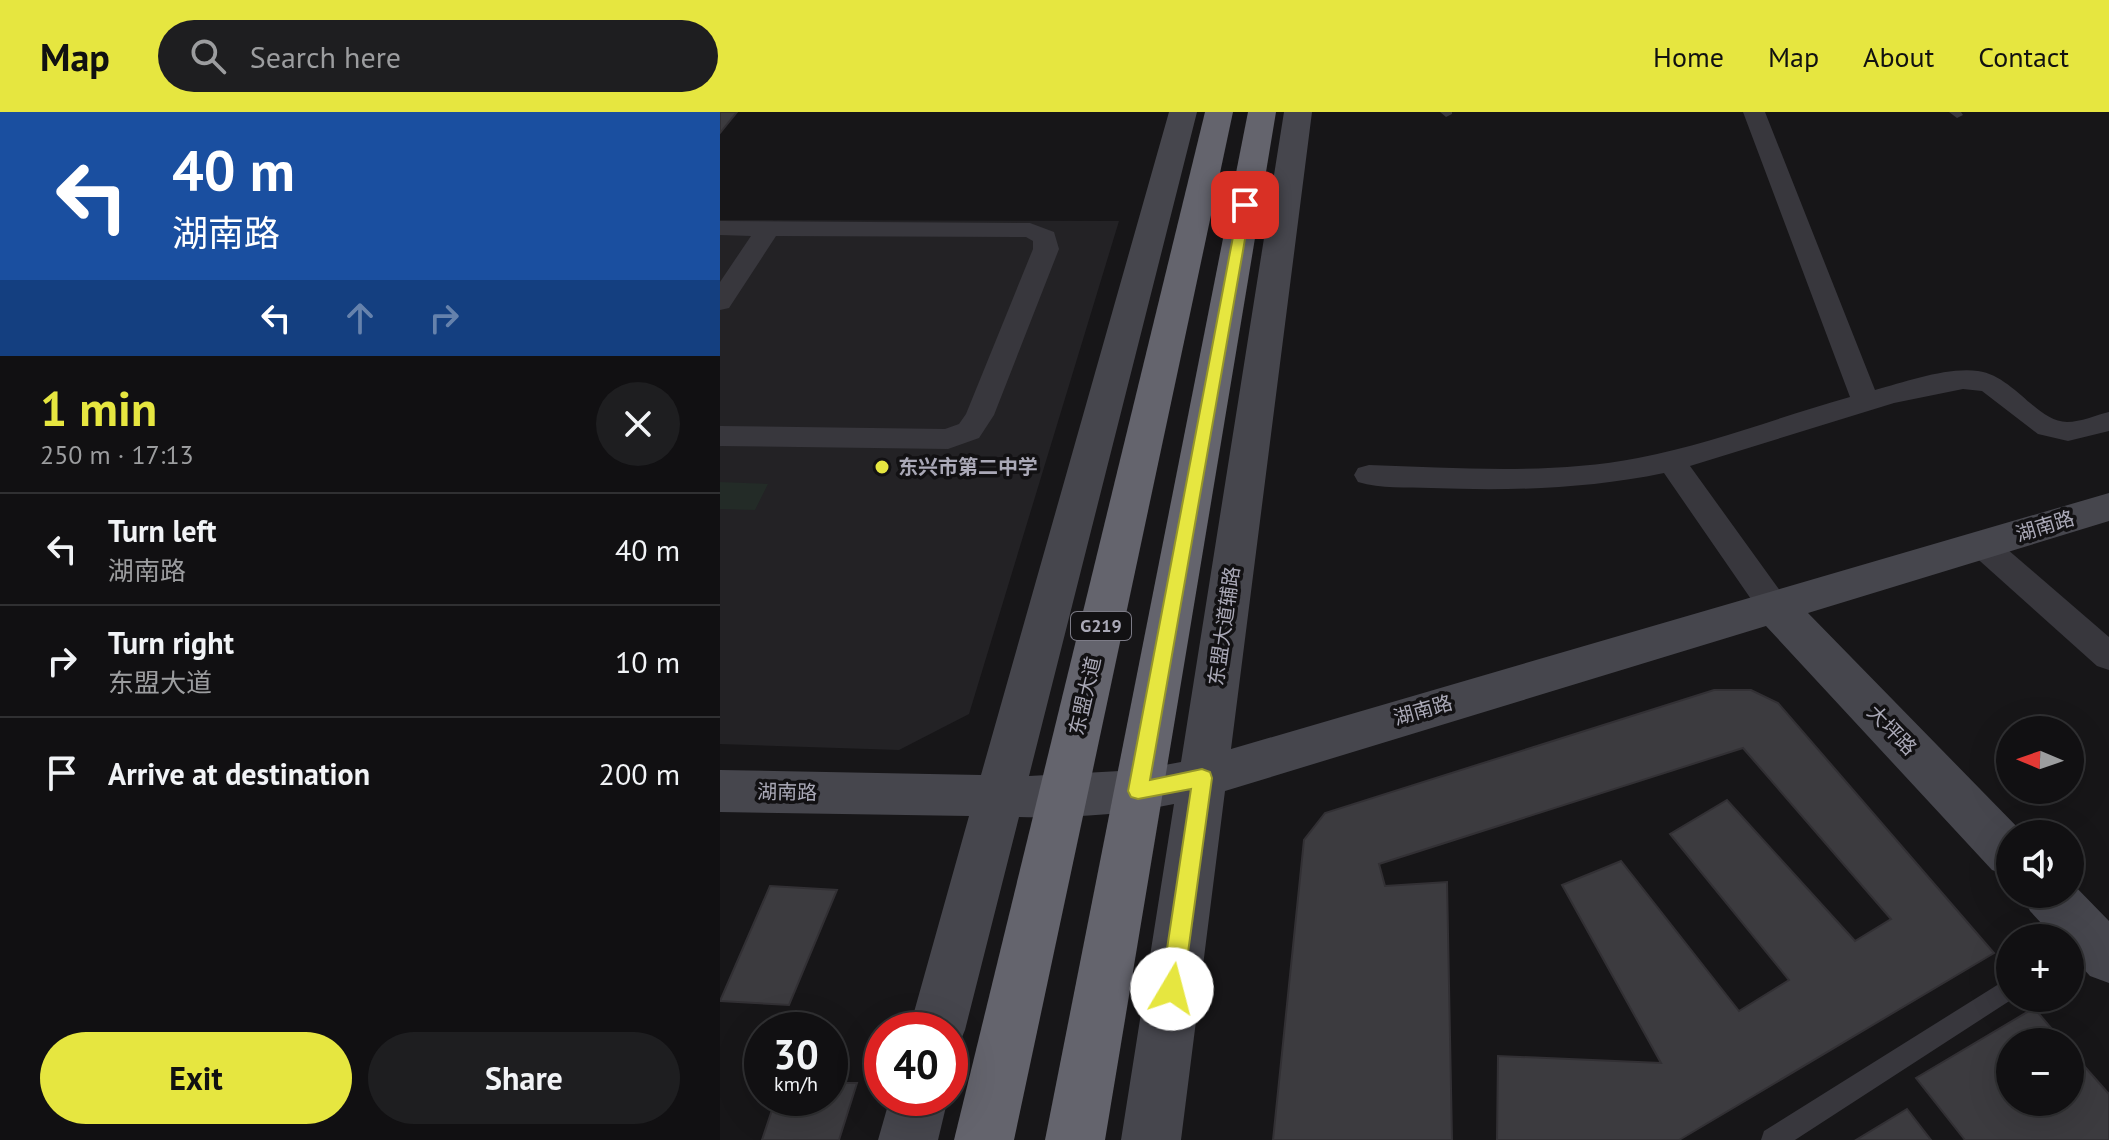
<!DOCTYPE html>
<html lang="en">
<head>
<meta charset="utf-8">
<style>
  :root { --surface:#111012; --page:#1e1e20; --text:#f1f3f6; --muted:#9c9d9f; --line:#303032; --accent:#e6e640 }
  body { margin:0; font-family:"PT Sans","Noto Sans SC",sans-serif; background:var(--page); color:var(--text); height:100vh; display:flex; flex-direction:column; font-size:30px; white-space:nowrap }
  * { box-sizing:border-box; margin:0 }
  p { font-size:26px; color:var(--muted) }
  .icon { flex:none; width:44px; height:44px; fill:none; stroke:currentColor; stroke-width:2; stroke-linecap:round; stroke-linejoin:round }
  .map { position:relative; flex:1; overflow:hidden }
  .sheet { display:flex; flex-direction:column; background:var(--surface); width:720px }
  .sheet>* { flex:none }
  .banner { background:#1a4fa0; color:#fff; overflow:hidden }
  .needle { width:52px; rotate:272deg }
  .controls { position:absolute; left:1276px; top:604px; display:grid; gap:16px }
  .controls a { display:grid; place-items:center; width:88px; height:88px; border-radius:50%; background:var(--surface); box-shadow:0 8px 32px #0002,0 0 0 2px var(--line); font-size:40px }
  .speed { position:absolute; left:24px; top:900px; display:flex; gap:16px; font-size:40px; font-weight:700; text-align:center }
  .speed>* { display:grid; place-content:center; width:104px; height:104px; border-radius:50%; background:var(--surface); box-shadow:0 8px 32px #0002,0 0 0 2px var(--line); line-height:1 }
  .speed small { font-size:20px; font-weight:400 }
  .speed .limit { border:12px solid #d22; background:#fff; color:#111 }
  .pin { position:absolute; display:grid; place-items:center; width:68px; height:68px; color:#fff; margin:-34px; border-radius:16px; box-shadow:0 4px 12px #0006 }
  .me { position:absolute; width:88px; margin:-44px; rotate:8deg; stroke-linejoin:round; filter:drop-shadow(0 0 6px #0008) }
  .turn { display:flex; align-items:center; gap:28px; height:168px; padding:0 40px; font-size:36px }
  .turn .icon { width:104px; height:104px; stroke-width:2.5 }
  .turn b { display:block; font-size:56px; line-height:68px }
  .lanes { display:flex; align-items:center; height:76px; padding:0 40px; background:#0003; justify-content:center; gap:40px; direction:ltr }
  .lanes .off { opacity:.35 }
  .round { display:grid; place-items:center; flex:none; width:84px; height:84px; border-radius:42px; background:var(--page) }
  .overview { display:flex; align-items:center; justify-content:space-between; height:136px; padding:0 40px }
  h1 { font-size:48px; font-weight:800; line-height:60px; color:var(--accent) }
  .button { display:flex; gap:16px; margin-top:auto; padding:16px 40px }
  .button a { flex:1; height:92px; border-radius:48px; background:var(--accent); color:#111; font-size:32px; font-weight:800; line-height:92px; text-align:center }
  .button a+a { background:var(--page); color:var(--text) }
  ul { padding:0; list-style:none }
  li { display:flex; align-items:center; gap:24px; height:112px; padding:0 40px; border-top:2px solid var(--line) }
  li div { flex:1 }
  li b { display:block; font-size:30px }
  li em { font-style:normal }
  header { display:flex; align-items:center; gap:48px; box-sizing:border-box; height:112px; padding:0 40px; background:var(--accent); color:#111 }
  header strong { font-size:38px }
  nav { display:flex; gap:44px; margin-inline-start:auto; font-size:28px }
  .search { width:560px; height:72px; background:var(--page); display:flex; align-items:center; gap:20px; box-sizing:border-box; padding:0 28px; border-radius:44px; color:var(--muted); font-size:30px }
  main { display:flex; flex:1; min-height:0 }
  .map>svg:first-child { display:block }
  .built { fill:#232225 }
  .green { fill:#232b27 }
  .building { fill:#3c3b3f; stroke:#323034; stroke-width:2 }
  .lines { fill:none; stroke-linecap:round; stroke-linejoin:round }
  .lane { fill:#38373d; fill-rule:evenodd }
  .street { fill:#38373d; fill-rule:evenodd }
  .secondary { fill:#46464d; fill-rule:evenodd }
  .highway { fill:#64646d; fill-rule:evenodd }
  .route { fill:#e6e640; stroke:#96962a; stroke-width:2 }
  .poi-dot { fill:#e6e640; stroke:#121113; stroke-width:3 }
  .labels { text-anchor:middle; stroke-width:7; stroke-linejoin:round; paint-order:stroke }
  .shield { fill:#121113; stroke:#7c7b86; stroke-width:2 }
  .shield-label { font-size:18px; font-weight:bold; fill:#aaa9b7 }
  .poi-label { font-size:20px; font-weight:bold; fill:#aaa9b7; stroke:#121113; text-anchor:start }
  .street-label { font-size:20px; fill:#aaa9b7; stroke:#121113 }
</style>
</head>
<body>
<header>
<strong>Map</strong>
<div class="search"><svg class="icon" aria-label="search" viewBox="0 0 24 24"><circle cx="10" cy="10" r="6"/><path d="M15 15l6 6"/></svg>Search here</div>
<nav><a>Home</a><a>Map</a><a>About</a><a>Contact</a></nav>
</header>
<main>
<section class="sheet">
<div class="banner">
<div class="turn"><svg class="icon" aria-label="left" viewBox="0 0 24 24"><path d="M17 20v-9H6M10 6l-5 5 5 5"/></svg><div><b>40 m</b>湖南路</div></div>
<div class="lanes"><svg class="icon" aria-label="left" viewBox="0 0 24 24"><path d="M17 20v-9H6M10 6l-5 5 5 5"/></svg><svg class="icon off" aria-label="ahead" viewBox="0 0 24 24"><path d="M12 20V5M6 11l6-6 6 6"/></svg><svg class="icon off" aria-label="right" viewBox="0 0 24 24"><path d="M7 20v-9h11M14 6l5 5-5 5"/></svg></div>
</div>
<div class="overview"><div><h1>1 min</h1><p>250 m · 17:13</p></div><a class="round"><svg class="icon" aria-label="close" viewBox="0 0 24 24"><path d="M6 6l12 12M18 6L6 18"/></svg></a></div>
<ul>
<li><svg class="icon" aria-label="left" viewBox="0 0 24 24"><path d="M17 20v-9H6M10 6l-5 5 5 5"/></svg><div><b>Turn left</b><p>湖南路</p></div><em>40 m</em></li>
<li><svg class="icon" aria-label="right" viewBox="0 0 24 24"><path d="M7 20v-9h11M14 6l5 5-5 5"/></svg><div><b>Turn right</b><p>东盟大道</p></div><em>10 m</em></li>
<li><svg class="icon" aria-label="arrive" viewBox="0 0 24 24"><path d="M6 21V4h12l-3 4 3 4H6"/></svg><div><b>Arrive at destination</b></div><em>200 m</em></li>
</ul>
<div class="button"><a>Exit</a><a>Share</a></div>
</section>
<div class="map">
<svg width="1389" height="1028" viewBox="0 0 1389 1028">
  <rect width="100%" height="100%" fill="#171618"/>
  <polygon class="built" points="0,108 399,109 249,602 179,638 0,632"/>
  <polygon class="green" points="0,370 48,372 35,398 0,397"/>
  <g class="building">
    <polygon points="0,0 17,0 0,21"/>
    <polygon points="994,578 1031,578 1058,591 1274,841 959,1028 777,1028 778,944 941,951 842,773 901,749 1019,899 1069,868 950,722 1007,688 1135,829 1171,807 1023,636 659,752 665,774 727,770 732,1028 553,1028 584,728 605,701"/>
    <polygon points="50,774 117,778 69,893 0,889"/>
    <polygon points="1314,896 1343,930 1290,930 1290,990 1350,990 1350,938 1389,982 1389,1028 1245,1028 1196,966"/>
    <polygon points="110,971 137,971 119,1028 42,1028 56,986 110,986"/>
    <polygon points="1187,997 1211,1028 1136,1028"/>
  </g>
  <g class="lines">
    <g class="lane">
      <polygon points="720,0 732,0 732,2 726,5"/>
      <polygon points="1229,0 1241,0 1243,3 1237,6"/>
      <polygon points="1290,865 1290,886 1294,886 1075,1028 1041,1028 1044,1019"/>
    </g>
    <g class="street">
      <path d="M1023,0h22l110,278c31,-8 71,-23 103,-19 36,5 59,51 89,51 14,0 29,-7 42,-10v19l-41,10 -30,-7 -56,-43 -19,-2 -69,14 -204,63 101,140 -5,9 -12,3 -12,-3 -98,-142c-77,16 -154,18 -233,15 -24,-1 -50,1 -73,-6l-4,-7 4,-7 11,-3c89,3 181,10 269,-7 72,-14 141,-41 212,-61z"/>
      <polygon points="0,109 310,111 334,120 339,137 274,303 259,326 228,337 0,334 0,314 225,317 239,312 246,302 313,137 313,129 306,125 56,124 9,196 0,198 0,170 31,124 0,123"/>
      <polygon points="1262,422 1273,425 1389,525 1389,558 1377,554 1251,441 1246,433 1251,425"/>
    </g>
    <g class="secondary">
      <path d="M449,0h28l-168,664 109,-6 43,-8 103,-650h28l-81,637 878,-256v28l-301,92 216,221h-14v42l-18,-6 -226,-244 -541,165 -44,349h-60l53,-336c-51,11 -103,14 -155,13l-54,213 -8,19 -7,3v-22h-41l60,-214 -249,-4v-42l261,5z"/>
      <polygon points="1350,769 1389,809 1389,871 1370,864 1350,842 1350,826 1335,826 1310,799 1302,782 1350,782"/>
      <polygon points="170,986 228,986 218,1028 158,1028"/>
    </g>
    <g class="highway">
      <polygon points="485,0 513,0 294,1028 234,1028"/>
      <polygon points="528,0 556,0 385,1028 325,1028"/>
    </g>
  </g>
  <polygon class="route" points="525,89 531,93 430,668 482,657 490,660 492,666 463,877 460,885 452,888 444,885 441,877 471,677 418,687 411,685 408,679 519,93"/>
  <circle class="poi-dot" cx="162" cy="355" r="8"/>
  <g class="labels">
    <rect class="shield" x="351" y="500" width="60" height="28" rx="6"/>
    <g class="shield-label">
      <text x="381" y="520">G219</text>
    </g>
    <g class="poi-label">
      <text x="178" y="362">东兴市第二中学</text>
    </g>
    <g class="street-label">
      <text transform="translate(1325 414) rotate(-17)" y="7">湖南路</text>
      <text transform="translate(504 514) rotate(-82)" y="7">东盟大道辅路</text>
      <text transform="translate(365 584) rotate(-77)" y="7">东盟大道</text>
      <text transform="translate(703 598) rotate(-16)" y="7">湖南路</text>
      <text transform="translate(1172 618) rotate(46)" y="7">大坪路</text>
      <text transform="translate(67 680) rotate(1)" y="7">湖南路</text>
    </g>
  </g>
</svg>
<div class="controls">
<a><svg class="needle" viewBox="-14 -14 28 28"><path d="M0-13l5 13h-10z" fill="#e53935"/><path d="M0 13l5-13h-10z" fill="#9c9d9f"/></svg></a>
<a><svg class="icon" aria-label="sound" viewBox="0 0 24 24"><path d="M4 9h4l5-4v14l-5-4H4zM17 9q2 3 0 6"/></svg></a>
<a>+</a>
<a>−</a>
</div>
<div class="speed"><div>30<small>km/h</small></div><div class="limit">40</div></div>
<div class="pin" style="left:525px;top:93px;background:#d93025"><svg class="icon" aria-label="arrive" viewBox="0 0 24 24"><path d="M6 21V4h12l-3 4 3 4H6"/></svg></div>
<svg class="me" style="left:452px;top:877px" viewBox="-20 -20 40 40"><circle r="19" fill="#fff"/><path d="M0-13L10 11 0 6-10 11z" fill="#e6e640"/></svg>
</div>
</main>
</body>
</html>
